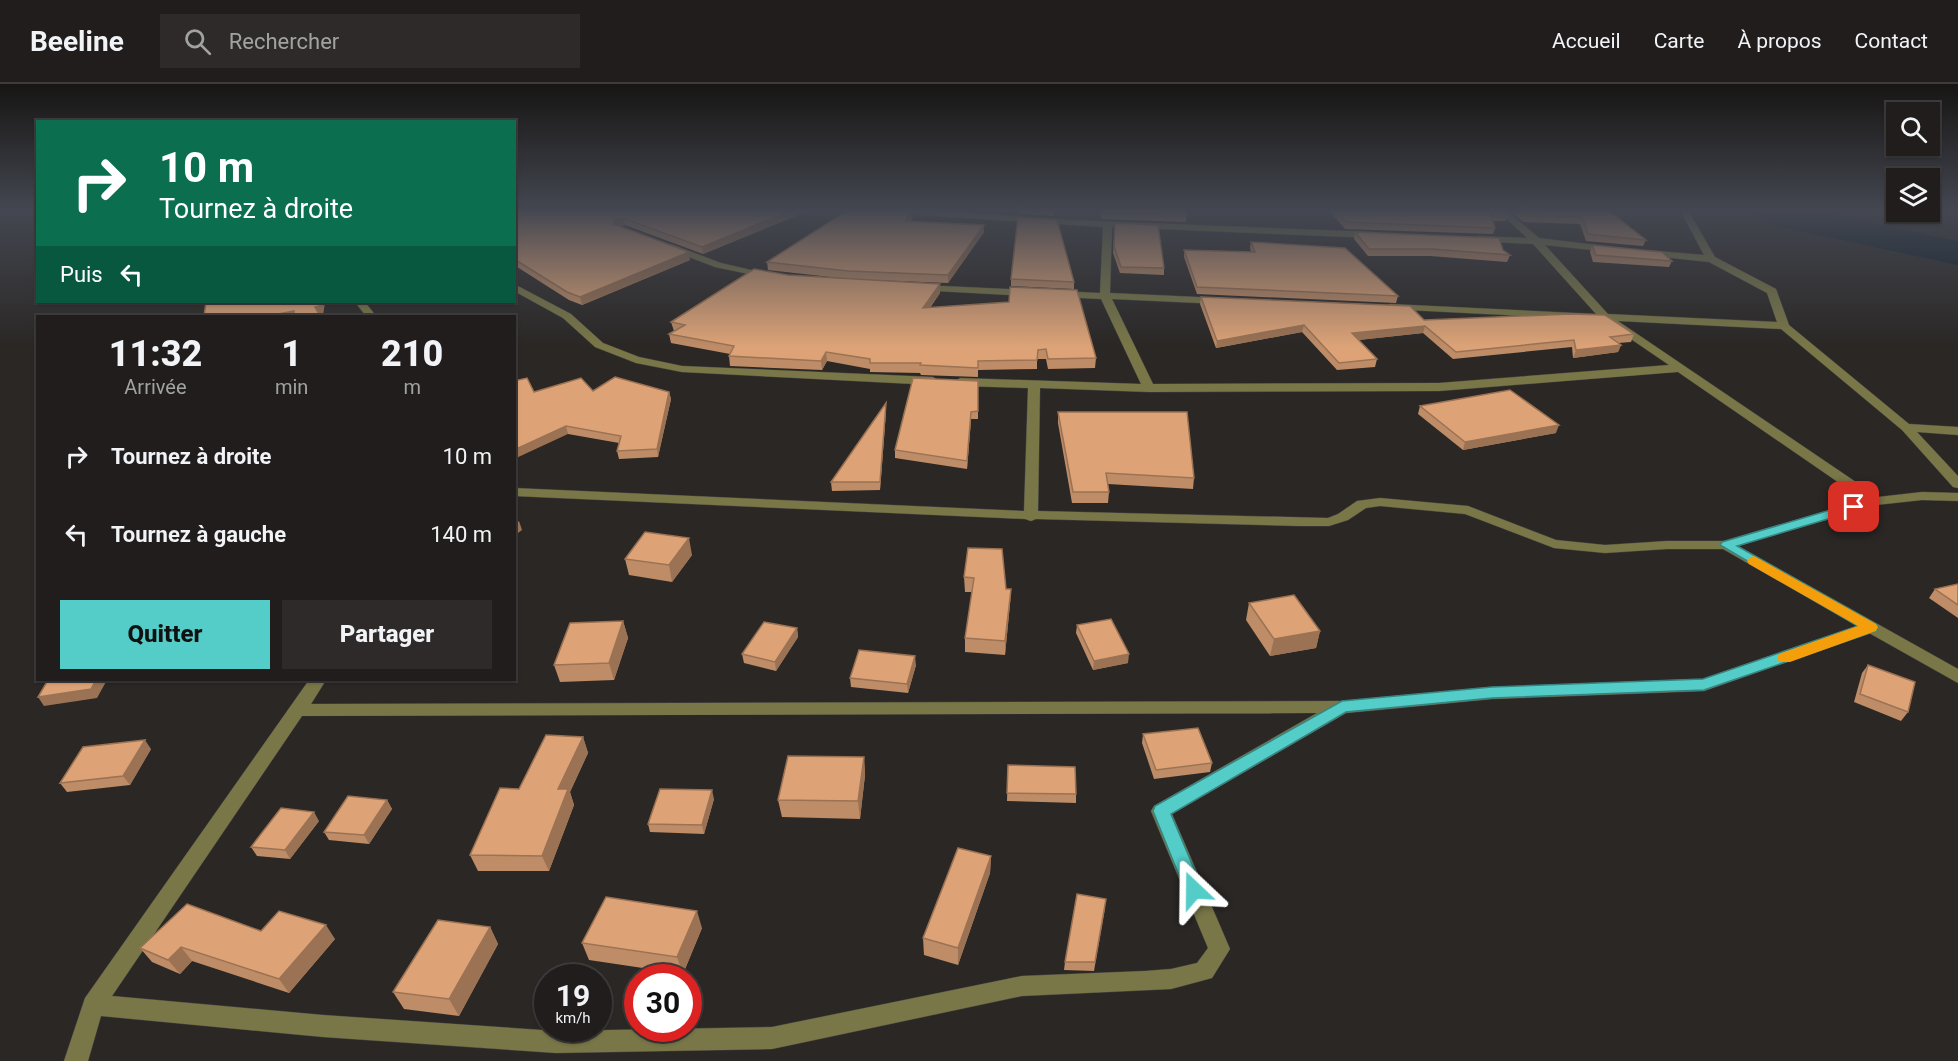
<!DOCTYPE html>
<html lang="fr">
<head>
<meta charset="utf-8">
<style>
  :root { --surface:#201d1c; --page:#2d2a29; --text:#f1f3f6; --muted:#a2a2a3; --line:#3d3b3b; --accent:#54cdc8 }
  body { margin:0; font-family:Roboto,sans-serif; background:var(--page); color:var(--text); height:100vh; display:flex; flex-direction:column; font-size:22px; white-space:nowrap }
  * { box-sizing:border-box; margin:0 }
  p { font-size:20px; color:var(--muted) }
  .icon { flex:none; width:33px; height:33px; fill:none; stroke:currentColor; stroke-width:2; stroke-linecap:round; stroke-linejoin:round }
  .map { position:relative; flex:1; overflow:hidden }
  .drawer { position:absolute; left:36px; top:231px; width:480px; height:366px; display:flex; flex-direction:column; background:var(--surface); border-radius:0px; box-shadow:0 2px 4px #0004,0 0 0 2px var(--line) }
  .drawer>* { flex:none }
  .top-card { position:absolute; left:36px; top:36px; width:480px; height:183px; border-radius:0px; box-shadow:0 2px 4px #0004,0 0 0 2px var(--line); background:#0b6e4f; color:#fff; overflow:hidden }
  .fabs { position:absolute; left:1886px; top:18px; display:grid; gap:12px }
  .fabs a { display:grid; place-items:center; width:54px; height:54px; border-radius:0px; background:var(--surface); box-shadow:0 2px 4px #0004,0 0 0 2px var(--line); font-size:30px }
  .speed { position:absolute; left:534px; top:880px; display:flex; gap:12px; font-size:30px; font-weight:700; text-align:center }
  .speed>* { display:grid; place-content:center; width:78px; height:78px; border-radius:50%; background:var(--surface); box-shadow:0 2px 4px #0004,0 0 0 2px var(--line); line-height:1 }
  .speed small { font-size:15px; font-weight:400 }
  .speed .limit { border:9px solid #d22; background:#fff; color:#111 }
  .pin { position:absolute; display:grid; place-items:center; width:51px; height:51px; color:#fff; margin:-26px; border-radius:12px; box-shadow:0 3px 9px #0006 }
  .me { position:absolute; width:66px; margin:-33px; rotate:337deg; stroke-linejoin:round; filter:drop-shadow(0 0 4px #0008) }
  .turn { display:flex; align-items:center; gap:21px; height:126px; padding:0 24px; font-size:27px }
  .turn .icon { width:78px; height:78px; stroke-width:2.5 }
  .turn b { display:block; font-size:42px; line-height:51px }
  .then { display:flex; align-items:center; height:57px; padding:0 24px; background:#0003; gap:12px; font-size:22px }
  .eta { display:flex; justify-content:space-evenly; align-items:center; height:102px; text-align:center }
  .eta b { font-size:36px; font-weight:800; line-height:42px }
  .cta { display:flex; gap:12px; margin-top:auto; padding:12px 24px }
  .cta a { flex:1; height:69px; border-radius:0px; background:var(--accent); color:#111; font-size:24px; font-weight:800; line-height:69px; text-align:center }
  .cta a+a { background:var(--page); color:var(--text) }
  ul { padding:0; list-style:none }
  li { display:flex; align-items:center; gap:18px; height:78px; padding:0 24px }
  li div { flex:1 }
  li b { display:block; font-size:22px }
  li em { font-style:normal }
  header { display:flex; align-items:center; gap:36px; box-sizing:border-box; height:84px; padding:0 30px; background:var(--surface); border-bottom:2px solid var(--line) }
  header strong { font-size:28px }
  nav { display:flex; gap:33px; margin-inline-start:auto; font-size:21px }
  .search { width:420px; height:54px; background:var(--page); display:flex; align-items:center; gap:15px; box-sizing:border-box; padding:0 21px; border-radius:0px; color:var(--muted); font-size:22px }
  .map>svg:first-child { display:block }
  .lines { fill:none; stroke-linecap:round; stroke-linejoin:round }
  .river { fill:#071b28; fill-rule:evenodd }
  .minor-casing { stroke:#474442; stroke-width:1 }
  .minor { fill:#797747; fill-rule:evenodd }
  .wall { fill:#be8c66 }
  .shaded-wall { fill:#9b7253 }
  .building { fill:#dda377; stroke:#9b7253; stroke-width:1.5 }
  .route { fill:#54cdc8; stroke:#378582; stroke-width:1.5 }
  .slow { fill:#f59e0b }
</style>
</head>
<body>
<header>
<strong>Beeline</strong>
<div class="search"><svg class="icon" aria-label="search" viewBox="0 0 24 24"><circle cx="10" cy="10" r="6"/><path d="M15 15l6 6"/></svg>Rechercher</div>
<nav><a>Accueil</a><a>Carte</a><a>À propos</a><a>Contact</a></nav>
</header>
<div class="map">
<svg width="1958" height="977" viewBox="0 0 1958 977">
  <rect width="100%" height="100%" fill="#2a2725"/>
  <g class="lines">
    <polygon class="river" points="1752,126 1808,126 1958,157 1958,181 1781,143 1758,134"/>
    <g class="minor-casing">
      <g id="minor">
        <path d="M884,126h42l147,10 300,12 5,3 -5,3 -261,-11 -2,66 110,5 5,3 -5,3 -108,-5 41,85 286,-1 230,-18 -66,-45 -216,-11v-4l4,-1 205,10 -63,-70 -58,-3 -2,-2 5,-3 49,2 -30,-28h9l33,28 74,9 2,2 -5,3 -65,-7 63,69 169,8 -10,-29 -58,-31 -66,-7v-4l3,-1 58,5 -24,-45h8l27,47 61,32 13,36 120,99 49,3v8l-41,-3 41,44v12l-5,-1 -51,-57 -121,-101 -163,-8 260,176 44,-5 36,1v8l-36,-1 -46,5 -138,41 220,123v14l-89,-50 -165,58 -212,8 -146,14 -174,101 58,135 -18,29 -41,11 -149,7 -250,53 -216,4 -233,-16 -222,-21 -13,45h-24l21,-63 224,-318h17l-15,24 1031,-3 150,-14 211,-8 154,-53 -134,-77h-56l-62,4 -51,-5 -89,-34 -85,-8 -14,2 -18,12 -19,6h-30l-263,-7 -5,2 -6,-2 -511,-23v-8l510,23 4,-123 -68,-2 -6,-4 6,-4 181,6 -40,-85 -42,-2 -5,-3 5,-3 41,2 3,-66 -215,-14zM1678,288l186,128 -139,41h-58l-62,4 -49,-5 -88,-34 -88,-8 -23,3 -19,13 -10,4 -290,-7 2,-123 109,4 290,-1zM1317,629l-163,93 -3,5 57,137 -11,15 -26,6 -26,2 -123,5 -250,51 -216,4 -233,-16 -211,-19 190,-280z"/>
        <polygon points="671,160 721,179 773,191 768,194 715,183 668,165 668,161"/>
        <polygon points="514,200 571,230 603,259 639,273 682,282 933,293 939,297 933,301 682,288 636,279 595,263 563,234 514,207"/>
        <polygon points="921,201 1029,206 1034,209 1029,212 917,206 916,204"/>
        <polygon points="355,218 365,218 376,232 366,232"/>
      </g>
    </g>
    <use href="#minor" class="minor"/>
  </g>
  <g class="wall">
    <polygon points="514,126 810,126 703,170 625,141 620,142 690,176 582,221 569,216 514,181"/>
    <polygon points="1019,126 1054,126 1054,132 1019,130"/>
    <polygon points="1099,126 1187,126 1186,138 1102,135"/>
    <polygon points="1329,126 1503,126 1508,131 1506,137 1493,137 1495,144 1493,150 1345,145"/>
    <polygon points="1509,126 1608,126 1646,156 1643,162 1586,157 1580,140 1523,138"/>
    <polygon points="913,133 910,138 984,148 948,199 848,195 768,186 767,178"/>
    <polygon points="1115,139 1164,184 1164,191 1120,189 1113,169"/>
    <polygon points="1355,148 1503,166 1510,171 1507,178 1430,172 1368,172 1354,155"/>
    <polygon points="1251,158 1398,212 1396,219 1197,210 1184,173 1184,166 1251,168 1250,164"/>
    <polygon points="1592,161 1672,177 1669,183 1593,178 1590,168"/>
    <polygon points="788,191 940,209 930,224 1096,274 1095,284 1048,285 1046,275 1037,275 1037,285 978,286 978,293 921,291 920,289 870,288 870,285 827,277 822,286 730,282 729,272 730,270 671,259 669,250 674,247 671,238"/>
    <polygon points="1011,195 1074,198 1074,205 1011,202"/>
    <polygon points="1201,213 1424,236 1634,250 1631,258 1618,259 1621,261 1618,268 1573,274 1572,263 1453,275 1423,249 1358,256 1377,275 1375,283 1337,286 1302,248 1216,264 1200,220"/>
    <polygon points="978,297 978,335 971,335 967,385 895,374 895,366"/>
    <polygon points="593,307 669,308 671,315 658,373 619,375 617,367 619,359 568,350 534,308"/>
    <polygon points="886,319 886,327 880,406 832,407 831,398"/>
    <polygon points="1420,322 1556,349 1463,366 1418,330"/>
    <polygon points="1058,328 1194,394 1193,405 1108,400 1109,408 1108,419 1072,419 1058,339"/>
    <polygon points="968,464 1006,505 1011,505 1010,520 1005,571 965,568 965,554 972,508 965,508 964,493"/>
    <polygon points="692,471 672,498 629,491 625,475"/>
    <polygon points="1958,500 1958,534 1929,514 1935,505"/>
    <polygon points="1249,519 1320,547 1316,564 1270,572 1246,536"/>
    <polygon points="623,537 628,554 614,596 560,598 554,581"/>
    <polygon points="1077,541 1128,579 1093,586 1076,549"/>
    <polygon points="797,544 798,553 776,587 744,579 742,570"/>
    <polygon points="916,581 908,609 851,603 850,594"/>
    <polygon points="1868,581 1908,628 1901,637 1854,618 1862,589"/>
    <polygon points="1143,650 1212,679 1210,688 1154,695 1142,659"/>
    <polygon points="583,653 588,669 570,708 574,721 549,787 478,787 470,771 519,705"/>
    <polygon points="151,665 130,701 67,708 60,699"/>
    <polygon points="864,673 865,691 860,735 782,733 778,716"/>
    <polygon points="1008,681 1076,710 1076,719 1007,717"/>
    <polygon points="714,715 704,750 650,748 648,740"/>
    <polygon points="387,716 392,725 369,760 329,756 324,748"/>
    <polygon points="319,737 290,775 257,772 251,763"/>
    <polygon points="991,772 990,789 958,881 924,871 923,854"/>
    <polygon points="1105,824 1094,887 1064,886 1065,878"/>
    <polygon points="490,843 498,860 459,932 404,925 393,908"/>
    <polygon points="702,844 683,890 589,876 582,859"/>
    <polygon points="261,847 335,855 289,909 192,877 180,890 152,878 140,864"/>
  </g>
  <g class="shaded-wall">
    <polygon points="792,126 810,126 703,170 702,163"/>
    <polygon points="912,126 913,133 905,145 905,137"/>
    <polygon points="623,134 625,141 615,143 614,140 614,135"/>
    <polygon points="984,141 984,148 948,199 948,191"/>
    <polygon points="689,168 690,176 582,221 580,213"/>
    <polygon points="940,200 940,209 923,233 923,224"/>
    <polygon points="320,218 325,218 323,232 318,232 315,223"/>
    <polygon points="294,227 297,232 268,232"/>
    <polygon points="1304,241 1302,248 1216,264 1217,257"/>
    <polygon points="1425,242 1423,249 1350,257 1352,249"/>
    <polygon points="1621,261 1618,268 1573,274 1576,266"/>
    <polygon points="826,268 827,277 822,286 821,277"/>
    <polygon points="669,308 671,315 658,373 657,365"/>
    <polygon points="886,319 886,327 880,406 880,398"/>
    <polygon points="971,328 971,335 967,385 967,377"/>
    <polygon points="1559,341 1556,349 1463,366 1465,358"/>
    <polygon points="566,342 568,350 514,375 514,366"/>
    <polygon points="519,437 522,446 514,452 514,441"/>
    <polygon points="689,454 692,471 672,498 669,481"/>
    <polygon points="1011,505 1010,520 1005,571 1005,557"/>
    <polygon points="623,537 628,554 614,596 609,579"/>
    <polygon points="797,544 798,553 776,587 775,578"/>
    <polygon points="1320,547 1316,564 1270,572 1274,555"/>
    <polygon points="1129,570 1128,579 1093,586 1094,577"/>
    <polygon points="915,572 916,581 908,609 907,600"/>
    <polygon points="96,596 107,596 97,614 44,622 38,613"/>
    <polygon points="583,653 588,669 570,708 574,721 549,787 542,772 558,705"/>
    <polygon points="145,656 151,665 130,701 123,692"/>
    <polygon points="864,673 865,691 860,735 858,717"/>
    <polygon points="712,706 714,715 704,750 702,741"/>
    <polygon points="387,716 392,725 369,760 364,751"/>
    <polygon points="314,728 319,737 290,775 285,766"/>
    <polygon points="991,772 990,789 958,881 958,864"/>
    <polygon points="697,827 702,844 683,890 677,873"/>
    <polygon points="326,841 335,855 289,909 279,895"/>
    <polygon points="490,843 498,860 459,932 449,915"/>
    <polygon points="181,863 192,877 180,890 168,876"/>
  </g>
  <g class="building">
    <polygon points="514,126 792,126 702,163 623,134 614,135 614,140 689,168 580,213 567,208 514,175"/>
    <polygon points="848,126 912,126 905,137 984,141 948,191 848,187 767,178"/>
    <polygon points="1102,126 1187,126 1187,131 1103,129"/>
    <polygon points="1336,126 1503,126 1508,131 1491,130 1495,144 1346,138"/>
    <polygon points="1519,126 1608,126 1646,156 1588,150 1582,133 1526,131"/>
    <polygon points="1018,133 1057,136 1074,198 1011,195"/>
    <polygon points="1115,139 1158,141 1164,184 1121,183 1114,162"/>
    <polygon points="1355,148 1499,154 1503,166 1510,171 1432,165 1369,165"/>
    <polygon points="1251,158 1345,164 1398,212 1197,203 1184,166 1255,168"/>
    <polygon points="1592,161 1662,168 1672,177 1596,171"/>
    <polygon points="754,185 788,191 940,200 923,224 1009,218 1010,203 1077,206 1096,274 1048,275 1046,265 1038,266 1037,276 978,277 978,284 920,281 921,279 870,279 870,275 826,268 821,277 729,272 734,262 669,250 685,241 671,238"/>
    <polygon points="1201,213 1410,222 1424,236 1570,230 1605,231 1634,250 1610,253 1621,261 1576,266 1574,256 1456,268 1425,242 1352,249 1377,275 1339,279 1304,241 1217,257"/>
    <polygon points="206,218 320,218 319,222 315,223 320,232 294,232 294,227 268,232 204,232"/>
    <polygon points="615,293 669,308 657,365 617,367 621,352 566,342 514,366 514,297 527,294 534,308 581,294 593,307"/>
    <polygon points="913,294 978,297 978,327 971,328 967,377 895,366"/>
    <polygon points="1510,306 1559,341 1465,358 1420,322"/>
    <polygon points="886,319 880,398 831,398"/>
    <polygon points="1058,328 1187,328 1194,394 1106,389 1109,408 1073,408"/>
    <polygon points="645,448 689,454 669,481 625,475"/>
    <polygon points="968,464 1002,465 1006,505 1011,505 1005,557 965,554 974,494 964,493"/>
    <polygon points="1958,500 1958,521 1935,505"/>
    <polygon points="1294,511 1320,547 1274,555 1249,519"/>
    <polygon points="1111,535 1129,570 1094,577 1077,541"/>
    <polygon points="623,537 609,579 554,581 570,539"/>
    <polygon points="764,538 797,544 775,578 742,570"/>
    <polygon points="859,566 915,572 907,600 850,594"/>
    <polygon points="1868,581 1915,598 1908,628 1860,610"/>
    <polygon points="48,596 96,596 91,605 38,613"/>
    <polygon points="1198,644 1212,679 1156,686 1143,650"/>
    <polygon points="546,651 583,653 558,705 568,705 542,772 470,771 500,704 519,705"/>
    <polygon points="145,656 123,692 60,699 83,663"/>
    <polygon points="788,672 864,673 858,717 778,716"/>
    <polygon points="1008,681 1075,683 1076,710 1007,709"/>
    <polygon points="660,705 712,706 702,741 648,740"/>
    <polygon points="348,712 387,716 364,751 324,748"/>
    <polygon points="281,724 314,728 285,766 251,763"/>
    <polygon points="958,764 991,772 958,864 923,854"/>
    <polygon points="1077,810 1106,815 1095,878 1065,878"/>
    <polygon points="606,813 697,827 677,873 582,859"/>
    <polygon points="187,820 261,847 279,827 326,841 279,895 181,863 168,876 140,864"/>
    <polygon points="438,836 490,843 449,915 393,908"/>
  </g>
  <linearGradient id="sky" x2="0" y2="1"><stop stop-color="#171514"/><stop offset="0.48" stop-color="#444751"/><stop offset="1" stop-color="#444751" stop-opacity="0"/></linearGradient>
  <rect width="1958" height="263" fill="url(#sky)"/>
  <polygon class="route" points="1854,419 1858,420 1860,423 1858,426 1737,462 1876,540 1878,543 1876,547 1704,606 1492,614 1346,628 1171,730 1203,806 1201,811 1194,814 1187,811 1153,727 1155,722 1342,617 1492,603 1703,595 1858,542 1720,461 1722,458"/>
  <polygon class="slow" points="1754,472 1876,540 1878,543 1876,547 1790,578 1779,578 1777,574 1779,570 1858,542 1749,480 1747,477 1749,474"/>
</svg>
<div class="fabs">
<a><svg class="icon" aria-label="search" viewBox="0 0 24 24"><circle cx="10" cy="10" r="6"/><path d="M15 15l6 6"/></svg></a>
<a><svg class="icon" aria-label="layers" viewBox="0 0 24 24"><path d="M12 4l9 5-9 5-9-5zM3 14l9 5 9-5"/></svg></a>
</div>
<div class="speed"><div>19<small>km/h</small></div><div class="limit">30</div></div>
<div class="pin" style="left:1854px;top:423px;background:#d93025"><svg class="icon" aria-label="arrive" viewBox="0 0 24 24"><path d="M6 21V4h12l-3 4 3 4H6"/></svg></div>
<svg class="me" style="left:1194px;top:806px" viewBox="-20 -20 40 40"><path d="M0-17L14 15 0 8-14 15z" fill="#54cdc8" stroke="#fff" stroke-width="4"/></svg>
<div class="top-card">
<div class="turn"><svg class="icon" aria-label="right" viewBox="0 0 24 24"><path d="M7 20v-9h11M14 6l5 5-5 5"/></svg><div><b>10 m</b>Tournez à droite</div></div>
<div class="then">Puis<svg class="icon" aria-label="left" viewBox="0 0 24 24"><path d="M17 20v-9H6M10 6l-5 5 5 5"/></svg></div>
</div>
<section class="drawer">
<div class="eta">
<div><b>11:32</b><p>Arrivée</p></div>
<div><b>1</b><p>min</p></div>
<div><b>210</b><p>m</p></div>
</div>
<ul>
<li><svg class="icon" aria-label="right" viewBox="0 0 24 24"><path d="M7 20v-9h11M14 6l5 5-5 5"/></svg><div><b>Tournez à droite</b></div><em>10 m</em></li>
<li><svg class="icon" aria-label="left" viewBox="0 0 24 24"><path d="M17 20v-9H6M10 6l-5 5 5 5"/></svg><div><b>Tournez à gauche</b></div><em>140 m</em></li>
</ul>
<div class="cta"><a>Quitter</a><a>Partager</a></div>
</section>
</div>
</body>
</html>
